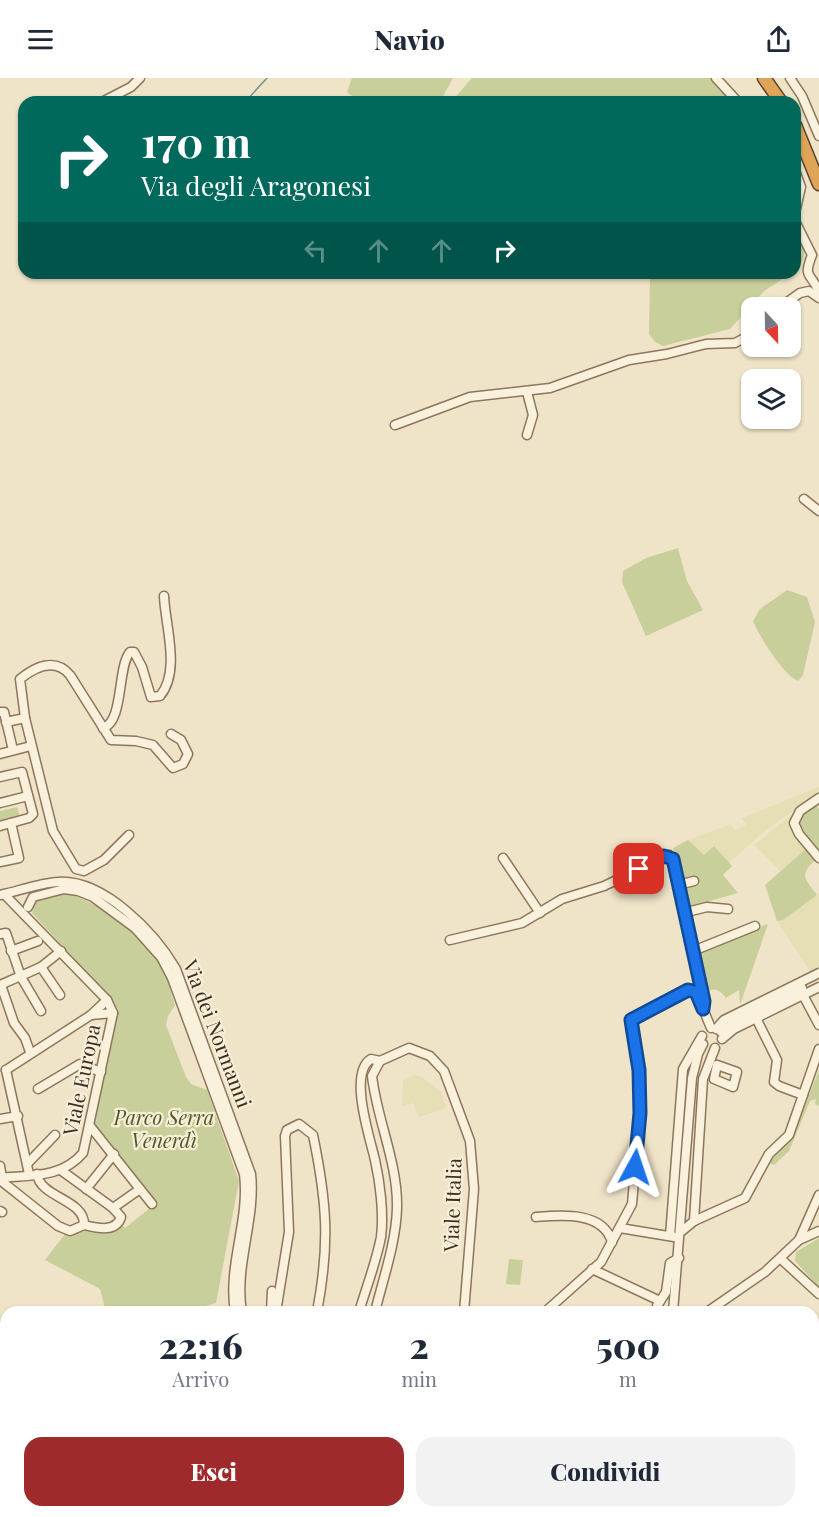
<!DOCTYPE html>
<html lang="it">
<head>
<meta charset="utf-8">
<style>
  :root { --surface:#fff; --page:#f2f2f3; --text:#1f2937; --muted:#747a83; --accent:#9e2a2b }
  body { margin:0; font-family:"Playfair Display",serif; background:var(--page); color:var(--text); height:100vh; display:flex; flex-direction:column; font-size:22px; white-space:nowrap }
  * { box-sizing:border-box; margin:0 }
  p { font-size:20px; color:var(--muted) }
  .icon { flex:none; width:33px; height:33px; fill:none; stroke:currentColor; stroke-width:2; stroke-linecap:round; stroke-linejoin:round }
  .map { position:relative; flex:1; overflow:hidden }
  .panel { position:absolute; left:0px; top:1228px; width:819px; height:212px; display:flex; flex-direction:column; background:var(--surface); border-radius:18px 18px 0 0; box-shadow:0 2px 4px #0004 }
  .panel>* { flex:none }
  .banner { position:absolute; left:18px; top:18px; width:783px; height:183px; border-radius:18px; box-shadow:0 2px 4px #0004; background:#00695c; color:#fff; overflow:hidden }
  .needle { width:39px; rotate:158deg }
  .controls { position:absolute; left:741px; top:219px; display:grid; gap:12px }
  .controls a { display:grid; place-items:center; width:60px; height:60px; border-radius:12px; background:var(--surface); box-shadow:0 2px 4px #0004; font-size:30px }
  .pin { position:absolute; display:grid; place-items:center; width:51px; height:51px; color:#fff; margin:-26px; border-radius:12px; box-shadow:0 3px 9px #0006 }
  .me { position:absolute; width:66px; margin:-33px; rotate:5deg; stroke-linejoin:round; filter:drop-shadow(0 0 4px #0008) }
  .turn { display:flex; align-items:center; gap:21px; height:126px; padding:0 24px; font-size:27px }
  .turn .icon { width:78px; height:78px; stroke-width:2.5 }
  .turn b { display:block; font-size:42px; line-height:51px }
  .lanes { display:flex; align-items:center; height:57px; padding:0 24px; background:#0003; justify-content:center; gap:30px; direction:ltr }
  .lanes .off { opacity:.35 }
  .eta { display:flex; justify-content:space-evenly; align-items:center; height:102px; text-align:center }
  .eta b { font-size:36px; font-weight:800; line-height:42px }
  .primary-button { display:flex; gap:12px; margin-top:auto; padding:12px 24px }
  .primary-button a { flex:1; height:69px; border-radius:18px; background:var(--accent); color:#fff; font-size:24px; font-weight:800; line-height:69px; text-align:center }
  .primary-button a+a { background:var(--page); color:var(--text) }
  header { display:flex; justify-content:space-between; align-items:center; height:78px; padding:0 24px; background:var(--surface); font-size:27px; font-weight:800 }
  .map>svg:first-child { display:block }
  .farmland { fill:#e6deb5 }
  .green { fill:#c9cf9b }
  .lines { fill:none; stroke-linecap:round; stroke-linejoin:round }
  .stream { stroke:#6f938a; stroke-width:1.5 }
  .minor-casing { stroke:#8d765c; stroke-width:11 }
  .highway-casing { stroke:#5b4430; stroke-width:15 }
  .minor { stroke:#faf1dc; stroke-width:8 }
  .highway { stroke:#e0a458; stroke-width:12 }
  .route-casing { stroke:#114b97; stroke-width:15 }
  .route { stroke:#1a73e8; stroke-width:10 }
  .labels { text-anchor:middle; stroke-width:4.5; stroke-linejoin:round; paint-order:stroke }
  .street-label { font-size:20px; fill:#3d2e20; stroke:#f7eed8 }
  .park-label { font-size:20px; font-style:italic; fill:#4d5a26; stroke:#f7eed8 }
</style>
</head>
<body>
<header><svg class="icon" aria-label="menu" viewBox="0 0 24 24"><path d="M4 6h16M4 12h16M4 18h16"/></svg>Navio<svg class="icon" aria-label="share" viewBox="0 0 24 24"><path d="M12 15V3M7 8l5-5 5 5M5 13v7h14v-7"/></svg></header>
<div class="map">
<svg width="819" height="1439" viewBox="0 0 819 1439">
  <rect width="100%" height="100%" fill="#f0e4c8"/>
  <g class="farmland">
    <polygon points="819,709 819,715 766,752 729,785 714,768 704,777 688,762 731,746 735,752 746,747 742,740"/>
    <polygon points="794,735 791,742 807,770 781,793 754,767"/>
    <polygon points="819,815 819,892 812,896 777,843 783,842"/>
    <polygon points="414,997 422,999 441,1014 446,1030 419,1039 413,1025 402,1028 403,1003"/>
  </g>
  <g class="green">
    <path d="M352,0h101l-13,24c-23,0 -77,7 -93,-10z"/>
    <polygon points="472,0 713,0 734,24 451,24"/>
    <path d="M795,150c8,17 16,28 0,42z"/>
    <polygon points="650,195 791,195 763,214 730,251 663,268 655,264 649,256"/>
    <polygon points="678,470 687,503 703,532 646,558 622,504 623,493 646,480"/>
    <path d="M787,512l20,7 8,25 -12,53 -5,6c-15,-6 -39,-45 -45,-60l7,-12z"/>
    <polygon points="814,724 819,731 819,773 815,776 796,751 800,733"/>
    <polygon points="17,729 20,740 0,746 0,733"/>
    <polygon points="688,762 704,777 714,768 732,788 723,797 738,815 686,830 673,770"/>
    <path d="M807,770l9,11c-17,17 -12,18 1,36l-34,25 -6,1 -12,-36z"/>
    <path d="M67,815c36,13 71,36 92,68 8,13 11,31 16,44l-7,11 -2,9 20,52 5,7 16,6 32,91 -23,122 -31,9h-79l-6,-23 -55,-29 20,-26 16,-3 25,3 16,-9 3,3 30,-24 -61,-78 23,-113 -8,-16 -77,-84 4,-13z"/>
    <path d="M768,846l-28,81 -1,-15 -13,8c-7,-8 -10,-11 -20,-6l-9,-35 7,-9z"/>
    <polygon points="819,992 819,1028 815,1026 816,1021 810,1023 789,1073 774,1087 769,1085 793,1058"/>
    <polygon points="819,1160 819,1209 795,1183 796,1174"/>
    <polygon points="509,1181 523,1182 520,1207 506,1206"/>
  </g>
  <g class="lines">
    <polyline class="stream" points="245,24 267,0"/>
    <g class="minor-casing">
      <g id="minor">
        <polyline points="716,0 738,24"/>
        <polyline points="790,0 802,18 819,58"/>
        <polyline points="102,24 131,9 140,0"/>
        <polyline points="795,92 801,109 795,135"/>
        <path d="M795,143l17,34c-9,23 -2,17 7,36"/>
        <polyline points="779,230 800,215 809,213 819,220"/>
        <polyline points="527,314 533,337 527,357"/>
        <polyline points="395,347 470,319 550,310 629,282 667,276 706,266 735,265 752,256"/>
        <polyline points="804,421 819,433"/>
        <polyline points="0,634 4,634 13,672"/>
        <polyline points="25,640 53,753 76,791 84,793 104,782 129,757"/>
        <path d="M6,644l19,-4 -5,-39c15,-12 35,-22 50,-4l41,65 25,1 17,4 20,23 10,-4 5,-10 -7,-14 -10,-6"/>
        <path d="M103,650c21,-6 14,-61 27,-76h4l8,15 9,30 9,-1c21,-25 5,-71 4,-100"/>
        <polyline points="0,676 31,668"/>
        <polyline points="0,699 22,694 33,736 29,740 0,748"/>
        <polyline points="819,720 800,733 794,745 799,756 819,780"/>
        <polyline points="0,725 28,718"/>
        <polyline points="503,780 540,835"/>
        <polyline points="0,784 19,780 11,745"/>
        <polyline points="678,807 694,803"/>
        <path d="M0,817c19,-4 39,-12 58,-13 46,-3 97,51 118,87l75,205c5,46 -17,92 -9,138"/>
        <path d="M28,829l5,-10 31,-8 14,2 15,6 42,31 26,29 11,21 72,196c6,46 -17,92 -9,138"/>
        <polyline points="683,835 707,829 728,831"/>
        <polyline points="0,856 6,855 21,899 41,933"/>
        <polyline points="450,862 522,845 562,821 604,808 669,777 674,784 703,921"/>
        <polyline points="11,873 38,863"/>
        <polyline points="693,873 755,848"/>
        <polyline points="41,889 60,917"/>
        <polyline points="0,907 41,889 61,873"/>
        <polyline points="1,907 14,945 25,960 30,974"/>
        <polyline points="803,917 819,947"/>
        <polyline points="107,922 91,937 113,935"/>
        <polyline points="756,940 777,982 774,1004 779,1008 803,1017"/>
        <polyline points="716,951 724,942 819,895"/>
        <polyline points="721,954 742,939 802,910"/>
        <polyline points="722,961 734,951 819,909"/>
        <polygon points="717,987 737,994 733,1009 714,1001"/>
        <polyline points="6,992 29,1096"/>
        <polyline points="6,992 91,937"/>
        <polyline points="38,1011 80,986 101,994"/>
        <polyline points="0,1041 18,1038"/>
        <polyline points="90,1048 140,1111 113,1130"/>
        <polyline points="28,1085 55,1057"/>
        <polyline points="0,1088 2,1100"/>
        <path d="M62,1093l51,37 8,9c-5,16 -24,11 -37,8"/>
        <path d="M37,1096c3,24 48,25 47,51"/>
        <path d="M0,1100c31,-3 62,0 83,-25l30,-140 -6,-13 -103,-106"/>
        <polyline points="0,1102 58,1148 70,1153 84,1147"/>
        <polyline points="86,1111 114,1076"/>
        <polyline points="140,1111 152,1126"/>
        <polyline points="0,1133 2,1134"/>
        <path d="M536,1139c25,-2 67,-6 76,25"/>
        <polyline points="694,1143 703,1001 715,970"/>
        <polyline points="620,1150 674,1159"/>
        <polyline points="682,1153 694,1143 745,1120 769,1076 789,1057 819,971"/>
        <polyline points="670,1158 683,991 702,958"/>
        <polyline points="799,1162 819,1117"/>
        <polyline points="781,1181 819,1216"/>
        <polyline points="592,1191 660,1223"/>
        <polyline points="271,1234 272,1213"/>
        <path d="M276,1234l13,-80 -4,-96 2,-6 12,-6 14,11c14,68 17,108 4,177"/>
        <path d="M359,1234c7,-24 17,-49 22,-75 3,-23 -1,-55 -6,-77 -5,-22 -27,-87 -4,-101l9,2"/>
        <path d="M375,1234c8,-33 21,-69 22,-104 1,-45 -20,-88 -25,-132l8,-15 29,-13 21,8 14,15 26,70 4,48 -10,123"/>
        <polyline points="545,1234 601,1184 632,1126 640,1035 639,992 631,942 692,912 696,914 711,950"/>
        <polyline points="660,1234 657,1228 666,1214 670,1185 679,1180"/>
        <polyline points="673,1234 692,1000 698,976 703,966"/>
        <polyline points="707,1234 765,1194 799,1162 819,1153"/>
        <polyline points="0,1288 6,1293"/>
        <polyline points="0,1301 6,1301"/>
        <polyline points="0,1352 6,1351"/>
        <polyline points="813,1386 819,1316"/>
        <polyline points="0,1412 6,1413"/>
        <polyline points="813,1425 819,1429"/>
        <polyline points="813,1433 819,1439"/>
        <polyline points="106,1434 108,1439"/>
        <polyline points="122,1434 153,1434"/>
        <polyline points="245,1439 251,1434"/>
        <polyline points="337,1439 340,1434"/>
        <polyline points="533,1439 537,1434"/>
        <polyline points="542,1439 545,1434"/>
        <polyline points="626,1439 637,1435 641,1439"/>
        <polyline points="669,1439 670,1434"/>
      </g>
    </g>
    <g class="highway-casing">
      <g id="highway">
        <polyline points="764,0 781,24"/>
        <polyline points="795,47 819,106"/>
      </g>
    </g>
    <use href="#minor" class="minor"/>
    <use href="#highway" class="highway"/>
  </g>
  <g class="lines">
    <g class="route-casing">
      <polyline id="route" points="635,1089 640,1035 639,992 631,942 688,912 696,914 703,931 704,923 673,781 664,778 639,791"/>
    </g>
    <use href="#route" class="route"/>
  </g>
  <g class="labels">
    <g class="street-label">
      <text transform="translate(217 956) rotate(69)" y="7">Via dei Normanni</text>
      <text transform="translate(82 1002) rotate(-78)" y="7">Viale Europa</text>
      <text transform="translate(453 1127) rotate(-88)" y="7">Viale Italia</text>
    </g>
    <g class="park-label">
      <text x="164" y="1047">Parco Serra<tspan x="164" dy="23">Venerdì</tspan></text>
    </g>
  </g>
</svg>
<div class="controls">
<a><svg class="needle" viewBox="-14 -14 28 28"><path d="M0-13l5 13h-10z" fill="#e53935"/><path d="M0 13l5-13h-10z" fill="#747a83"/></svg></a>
<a><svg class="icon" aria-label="layers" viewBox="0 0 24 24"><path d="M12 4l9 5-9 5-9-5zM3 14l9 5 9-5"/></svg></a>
</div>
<div class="pin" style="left:639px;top:791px;background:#d93025"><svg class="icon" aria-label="arrive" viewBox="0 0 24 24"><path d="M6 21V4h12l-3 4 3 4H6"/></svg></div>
<svg class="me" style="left:635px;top:1089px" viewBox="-20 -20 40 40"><path d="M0-17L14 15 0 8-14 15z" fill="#1a73e8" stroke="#fff" stroke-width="4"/></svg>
<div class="banner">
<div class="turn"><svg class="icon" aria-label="right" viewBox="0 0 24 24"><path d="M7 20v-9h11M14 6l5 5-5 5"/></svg><div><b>170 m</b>Via degli Aragonesi</div></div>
<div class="lanes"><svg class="icon off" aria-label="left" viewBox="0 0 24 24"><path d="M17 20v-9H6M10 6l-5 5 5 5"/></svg><svg class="icon off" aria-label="ahead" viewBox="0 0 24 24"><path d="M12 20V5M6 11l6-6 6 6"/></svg><svg class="icon off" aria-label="ahead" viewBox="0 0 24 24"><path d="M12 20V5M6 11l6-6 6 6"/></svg><svg class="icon" aria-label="right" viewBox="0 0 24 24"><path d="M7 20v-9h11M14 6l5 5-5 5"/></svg></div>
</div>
<section class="panel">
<div class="eta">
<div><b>22:16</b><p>Arrivo</p></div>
<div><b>2</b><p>min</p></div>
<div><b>500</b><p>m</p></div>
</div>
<div class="primary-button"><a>Esci</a><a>Condividi</a></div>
</section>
</div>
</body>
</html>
